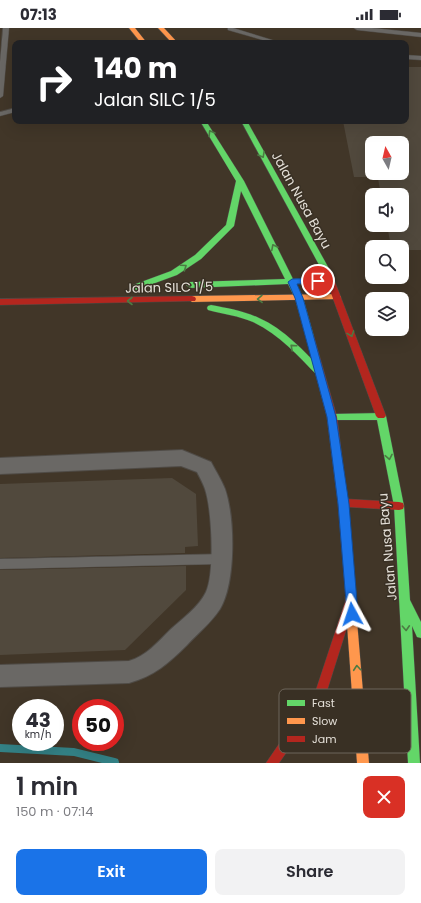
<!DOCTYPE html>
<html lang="en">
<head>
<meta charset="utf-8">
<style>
  :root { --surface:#fff; --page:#f2f2f3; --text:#2b2b33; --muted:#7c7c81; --accent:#1a73e8 }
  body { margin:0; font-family:Poppins,sans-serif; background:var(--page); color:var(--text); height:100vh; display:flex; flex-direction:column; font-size:15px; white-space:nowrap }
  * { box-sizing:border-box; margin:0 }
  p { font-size:13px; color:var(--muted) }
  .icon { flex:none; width:22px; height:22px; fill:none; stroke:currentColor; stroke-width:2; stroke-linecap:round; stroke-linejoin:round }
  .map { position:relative; height:735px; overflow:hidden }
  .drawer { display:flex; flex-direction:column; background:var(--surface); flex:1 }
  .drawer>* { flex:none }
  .hud { position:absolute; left:12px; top:12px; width:397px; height:84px; border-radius:8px; box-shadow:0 4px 16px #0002; background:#202124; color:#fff; overflow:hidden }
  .needle { width:26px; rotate:352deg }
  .buttons { position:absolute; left:365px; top:108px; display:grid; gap:8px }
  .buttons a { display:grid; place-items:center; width:44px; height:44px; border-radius:8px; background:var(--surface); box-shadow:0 4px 16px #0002; font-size:20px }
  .speed { position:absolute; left:12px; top:671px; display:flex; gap:8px; font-size:20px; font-weight:700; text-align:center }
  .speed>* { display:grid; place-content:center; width:52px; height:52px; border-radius:50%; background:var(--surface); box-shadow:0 4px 16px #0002; line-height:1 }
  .speed small { font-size:10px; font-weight:400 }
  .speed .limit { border:6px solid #d22; background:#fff; color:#111 }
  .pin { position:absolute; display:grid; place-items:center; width:34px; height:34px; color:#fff; margin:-17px; border:2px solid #fff; border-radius:50%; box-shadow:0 1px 4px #0007 }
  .me { position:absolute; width:44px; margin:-22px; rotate:355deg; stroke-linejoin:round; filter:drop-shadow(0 0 3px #0008) }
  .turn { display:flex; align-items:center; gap:14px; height:84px; padding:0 16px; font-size:18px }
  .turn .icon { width:52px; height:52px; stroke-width:2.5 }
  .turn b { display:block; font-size:28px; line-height:34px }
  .round { display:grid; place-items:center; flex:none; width:42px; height:42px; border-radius:8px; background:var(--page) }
  .head { display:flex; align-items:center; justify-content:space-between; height:68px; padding:0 16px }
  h1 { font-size:24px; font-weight:600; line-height:30px }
  .button { display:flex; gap:8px; margin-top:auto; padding:8px 16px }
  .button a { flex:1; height:46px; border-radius:8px; background:var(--accent); color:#fff; font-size:16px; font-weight:600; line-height:46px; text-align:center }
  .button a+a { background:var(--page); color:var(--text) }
  .status { display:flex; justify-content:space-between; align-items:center; height:28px; padding:0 20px; background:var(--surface); direction:ltr }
  .status svg { height:11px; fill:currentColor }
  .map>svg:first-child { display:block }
  .commercial { fill:#413628; fill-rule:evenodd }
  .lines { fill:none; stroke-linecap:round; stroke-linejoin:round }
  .stream { fill:#338185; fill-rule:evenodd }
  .building { fill:#51493d }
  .lane-casing { stroke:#4f4b46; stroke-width:1 }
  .street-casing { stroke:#4f4b46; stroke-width:2 }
  .fast-casing { stroke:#4f4b46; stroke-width:1 }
  .slow-casing { stroke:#4f4b46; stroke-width:1 }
  .jam-casing { stroke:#4f4b46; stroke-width:1 }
  .lane { fill:#6a6865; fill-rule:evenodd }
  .street { fill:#6a6865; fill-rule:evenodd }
  .fast { fill:#63d668; fill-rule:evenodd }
  .slow { fill:#ff974d; fill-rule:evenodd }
  .jam { fill:#b3261e; fill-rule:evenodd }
  .oneway { stroke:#4c7b43 }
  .route { fill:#1a73e8; stroke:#114b97 }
  .labels { text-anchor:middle; stroke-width:3; stroke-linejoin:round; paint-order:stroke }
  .street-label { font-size:13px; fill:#e5e0d8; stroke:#393024 }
  .key { fill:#393024; stroke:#6d655a; stroke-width:1 }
  .key-label { font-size:11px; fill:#e5e0d8 }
</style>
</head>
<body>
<div class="status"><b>07:13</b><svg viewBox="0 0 49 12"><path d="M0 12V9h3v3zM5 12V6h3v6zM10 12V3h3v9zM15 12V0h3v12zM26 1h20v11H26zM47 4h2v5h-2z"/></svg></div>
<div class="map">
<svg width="421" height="735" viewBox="0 0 421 735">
  <rect width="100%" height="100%" fill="#342f29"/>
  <path class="commercial" d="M0,0h421v735h-421zM15,15h391v78h-391zM372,115h30v30h-30zM372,167h30v30h-30zM372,219h30v30h-30zM372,271h30v30h-30zM21,680h34v34h-34zM81,680h34v34h-34z"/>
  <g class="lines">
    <polygon class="stream" points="0,716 74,720 115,730 118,731 119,734 119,735 102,735 74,728 0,724"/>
  </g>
  <g class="building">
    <polygon points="406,39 421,39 421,222 402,222 402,219 391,219 387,197 402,197 402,167 381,167 377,145 402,145 402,115 372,115 372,149 354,149 343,93 406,93"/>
    <polygon points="172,450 196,466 198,518 185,519 185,525 0,530 0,456"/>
    <polygon points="186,538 186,562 125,622 0,627 0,542"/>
  </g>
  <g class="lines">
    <g class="lane-casing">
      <g id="lane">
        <polygon points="3,0 9,0 3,68 0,70 0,34"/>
        <polygon points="228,0 233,0 282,15 273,15 228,2"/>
        <polygon points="354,0 372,0 421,5 421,9 357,2"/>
        <polygon points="406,27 421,28 421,32 406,31"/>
        <polygon points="15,80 15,84 0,88 0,84"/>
        <polygon points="221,526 225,528 226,531 225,534 221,536 0,541 0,531"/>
      </g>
    </g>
    <g class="street-casing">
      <path id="street" d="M182,422l29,12c4,8 10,17 14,27 10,29 11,93 -5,120 -9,14 -22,24 -33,36 -18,18 -33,31 -58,38l-129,4v-22l129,-4c17,-5 29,-19 41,-31 12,-11 29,-23 36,-38 9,-20 6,-82 -1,-103 -2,-6 -5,-11 -8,-17l-16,-6 -181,8v-16z"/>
    </g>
    <g class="fast-casing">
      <g id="fast">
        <polygon points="200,93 206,93 244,153 293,251 331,249 335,252 331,255 296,256 303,270 314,309 313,311 310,312 306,309 295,270 288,256 190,260 186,257 190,254 285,251 241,163 234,198 201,231 177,247 136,262 132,259 133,257 171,243 195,227 226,197 236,153"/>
        <polygon points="241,93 247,93 332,246 331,248 325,248 324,246"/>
        <path d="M211,277c16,3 33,6 48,13 25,11 45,33 64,53l1,2 -1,2h-6c-19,-19 -38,-41 -64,-53 -14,-6 -30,-8 -45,-12l-1,-2 1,-2z"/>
        <polygon points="381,385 384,386 386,388 404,478 410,572 421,594 421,610 417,609 412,598 420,735 408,735 394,478 377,392 332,392 329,391 327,389 329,387 332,386"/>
      </g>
    </g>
    <g class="slow-casing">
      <g id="slow">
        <polygon points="129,0 135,0 147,15 141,15"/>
        <polygon points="158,0 164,0 178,15 172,15"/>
        <polygon points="337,266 341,269 340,271 192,274 188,271 192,268"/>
        <polygon points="350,564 354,566 355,569 369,735 357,735 345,569 346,566"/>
      </g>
    </g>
    <g class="jam-casing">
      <g id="jam">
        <polygon points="328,243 332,246 386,388 384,390 378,390 376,388 324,246"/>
        <polygon points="192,268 195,269 196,271 195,273 0,277 0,271"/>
        <polygon points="310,306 314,309 337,389 347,471 399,474 403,475 404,478 403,481 399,482 348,479 356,571 325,669 279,735 266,735 316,662 346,571 338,475 327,389 306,309"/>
      </g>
    </g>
    <use href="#lane" class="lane"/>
    <use href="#street" class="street"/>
    <use href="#fast" class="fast"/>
    <use href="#slow" class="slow"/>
    <use href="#jam" class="jam"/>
  </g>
  <defs><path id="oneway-chevron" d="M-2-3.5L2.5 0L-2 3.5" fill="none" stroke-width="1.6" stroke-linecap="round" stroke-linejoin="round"/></defs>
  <g class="oneway">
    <use href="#oneway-chevron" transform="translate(211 105) rotate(-121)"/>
    <use href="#oneway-chevron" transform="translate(262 127) rotate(61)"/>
    <use href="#oneway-chevron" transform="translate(274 219) rotate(-117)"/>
    <use href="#oneway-chevron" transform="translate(184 239) rotate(-35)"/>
    <use href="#oneway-chevron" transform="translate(260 271) rotate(179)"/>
    <use href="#oneway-chevron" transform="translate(130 273) rotate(180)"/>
    <use href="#oneway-chevron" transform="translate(351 306) rotate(70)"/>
    <use href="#oneway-chevron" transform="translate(293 319) rotate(-138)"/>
    <use href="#oneway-chevron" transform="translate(389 429) rotate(79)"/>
    <use href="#oneway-chevron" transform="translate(406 600) rotate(87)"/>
    <use href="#oneway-chevron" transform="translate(357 640) rotate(-95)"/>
  </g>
  <polygon class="route" points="318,250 321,251 321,255 297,256 303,270 336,389 349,476 358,586 356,589 352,591 348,589 347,586 338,476 327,389 295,270 288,254 292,251"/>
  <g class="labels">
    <g class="street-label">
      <text transform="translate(302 172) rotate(61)" y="5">Jalan Nusa Bayu</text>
      <text transform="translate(169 259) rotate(-1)" y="5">Jalan SILC 1/5</text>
      <text transform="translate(387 519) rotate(-95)" y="5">Jalan Nusa Bayu</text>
    </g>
  </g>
  <rect x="279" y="661" width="132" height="64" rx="6" class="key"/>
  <rect x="287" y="672" width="18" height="6" fill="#63d668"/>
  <rect x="287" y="690" width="18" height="6" fill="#ff974d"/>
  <rect x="287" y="708" width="18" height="6" fill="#b3261e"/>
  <g class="key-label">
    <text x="312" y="679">Fast</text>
    <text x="312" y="697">Slow</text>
    <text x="312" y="715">Jam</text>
  </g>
</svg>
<div class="buttons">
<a><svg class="needle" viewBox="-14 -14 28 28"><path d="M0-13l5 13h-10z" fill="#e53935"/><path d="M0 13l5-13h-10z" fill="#7c7c81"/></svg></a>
<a><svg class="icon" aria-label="sound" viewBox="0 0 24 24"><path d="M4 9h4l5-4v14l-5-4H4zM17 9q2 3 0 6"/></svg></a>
<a><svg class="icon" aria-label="search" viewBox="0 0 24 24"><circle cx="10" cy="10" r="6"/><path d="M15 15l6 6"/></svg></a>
<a><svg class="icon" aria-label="layers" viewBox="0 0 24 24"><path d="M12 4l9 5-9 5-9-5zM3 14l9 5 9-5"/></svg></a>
</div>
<div class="speed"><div>43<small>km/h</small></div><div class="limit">50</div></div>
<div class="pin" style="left:318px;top:253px;background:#d93025"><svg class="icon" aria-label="arrive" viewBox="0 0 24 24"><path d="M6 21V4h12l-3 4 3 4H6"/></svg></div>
<svg class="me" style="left:352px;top:586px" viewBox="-20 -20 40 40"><path d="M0-17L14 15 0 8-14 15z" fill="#1a73e8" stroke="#fff" stroke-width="4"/></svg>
<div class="hud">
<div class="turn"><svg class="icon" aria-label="right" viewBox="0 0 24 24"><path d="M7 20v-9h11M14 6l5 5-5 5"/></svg><div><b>140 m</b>Jalan SILC 1/5</div></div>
</div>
</div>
<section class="drawer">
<div class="head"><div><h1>1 min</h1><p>150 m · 07:14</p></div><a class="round" style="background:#d93025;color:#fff"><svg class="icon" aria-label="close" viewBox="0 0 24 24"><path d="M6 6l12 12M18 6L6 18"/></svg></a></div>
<div class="button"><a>Exit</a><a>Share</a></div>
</section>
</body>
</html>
